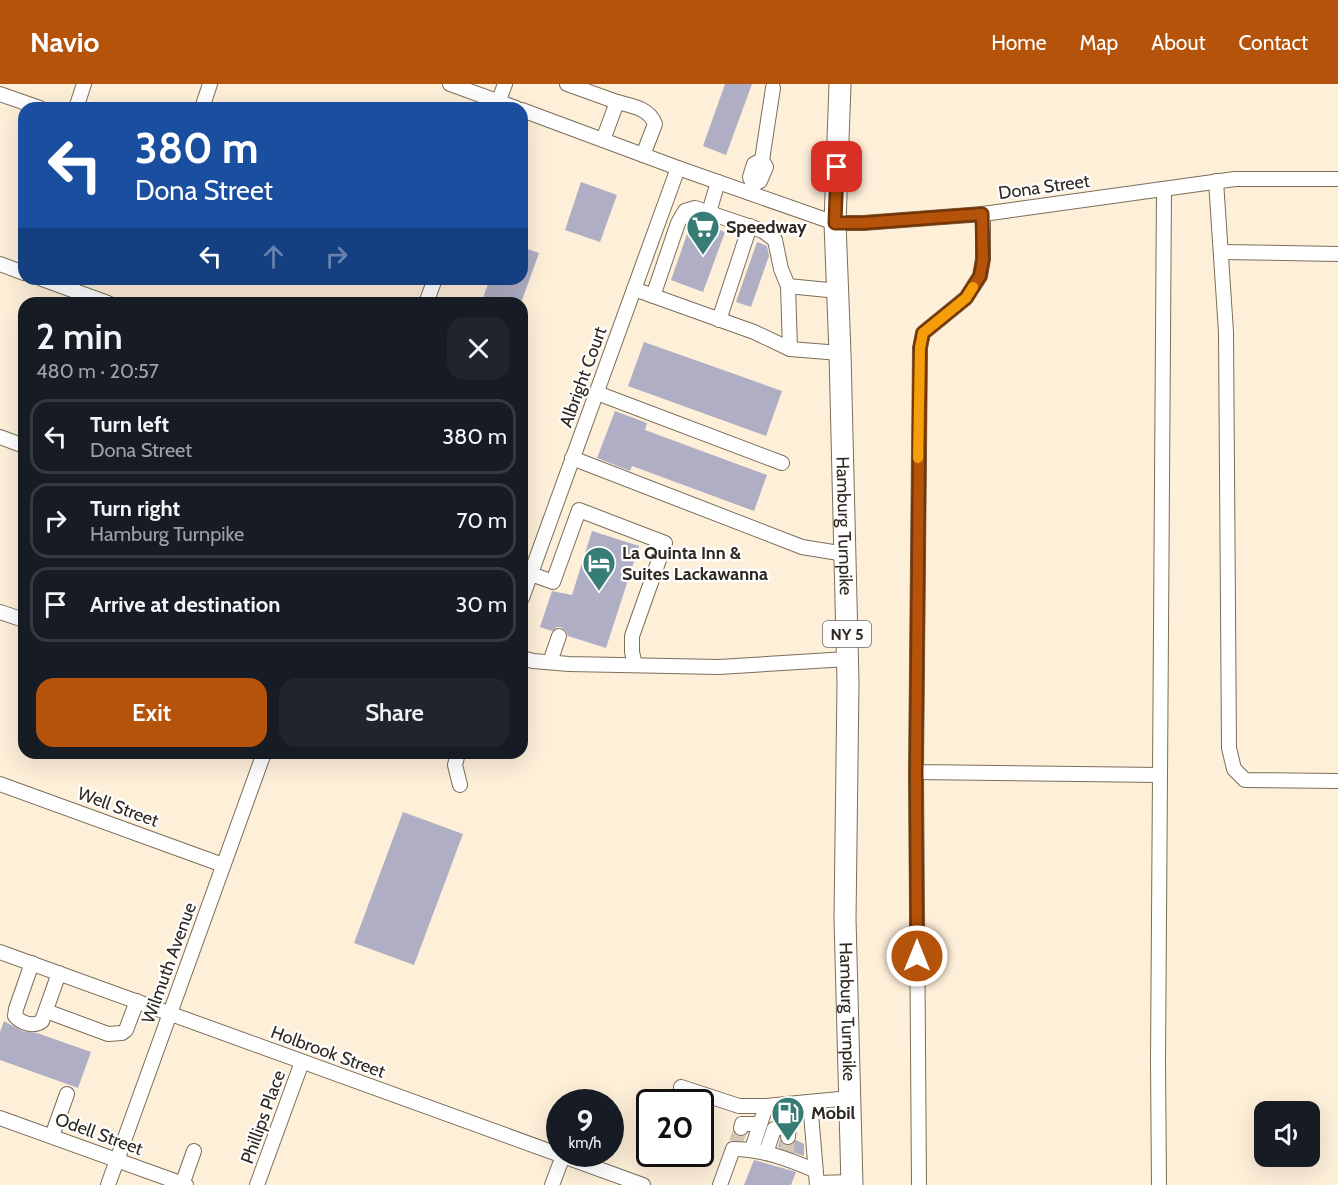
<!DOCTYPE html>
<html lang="en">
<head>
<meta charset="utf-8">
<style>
  :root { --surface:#171b24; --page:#20242c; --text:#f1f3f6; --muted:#9ea1a6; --line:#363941; --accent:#b45309 }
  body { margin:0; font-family:Cabin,sans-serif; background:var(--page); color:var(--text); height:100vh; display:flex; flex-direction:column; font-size:22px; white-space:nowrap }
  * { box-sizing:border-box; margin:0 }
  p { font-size:20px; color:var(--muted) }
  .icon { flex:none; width:33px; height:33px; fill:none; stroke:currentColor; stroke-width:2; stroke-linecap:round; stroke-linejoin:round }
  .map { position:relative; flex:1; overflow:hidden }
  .side { position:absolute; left:18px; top:213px; width:510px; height:462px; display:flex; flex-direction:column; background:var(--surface); border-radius:18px; box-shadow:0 6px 24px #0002 }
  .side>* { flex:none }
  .top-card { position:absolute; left:18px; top:18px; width:510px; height:183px; border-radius:18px; box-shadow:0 6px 24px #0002; background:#1a4fa0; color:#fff; overflow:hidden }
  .controls { position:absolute; left:1254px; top:1017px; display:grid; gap:12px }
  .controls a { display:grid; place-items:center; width:66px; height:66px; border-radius:12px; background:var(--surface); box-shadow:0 6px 24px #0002; font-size:30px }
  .speed { position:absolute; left:546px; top:1005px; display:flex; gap:12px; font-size:30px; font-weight:700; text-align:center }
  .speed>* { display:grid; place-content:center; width:78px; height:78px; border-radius:50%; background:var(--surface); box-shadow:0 6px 24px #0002; line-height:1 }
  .speed small { font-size:15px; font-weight:400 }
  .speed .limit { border:3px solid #111; border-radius:9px; background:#fff; color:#111 }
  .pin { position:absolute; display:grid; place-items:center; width:51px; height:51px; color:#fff; margin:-26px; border-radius:12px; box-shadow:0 3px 9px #0006 }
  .me { position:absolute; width:66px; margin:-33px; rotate:0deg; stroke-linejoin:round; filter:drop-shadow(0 0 4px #0008) }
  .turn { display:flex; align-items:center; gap:21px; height:126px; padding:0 18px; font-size:27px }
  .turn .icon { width:78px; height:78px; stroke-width:2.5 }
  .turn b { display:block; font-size:42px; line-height:51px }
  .lanes { display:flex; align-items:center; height:57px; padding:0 18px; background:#0003; justify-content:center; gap:30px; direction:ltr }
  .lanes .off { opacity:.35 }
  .round { display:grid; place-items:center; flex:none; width:63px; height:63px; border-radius:18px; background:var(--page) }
  .overview { display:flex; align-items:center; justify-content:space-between; height:102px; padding:0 18px }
  h1 { font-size:36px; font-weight:600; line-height:45px }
  .cta { display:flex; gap:12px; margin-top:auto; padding:12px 18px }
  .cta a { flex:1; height:69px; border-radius:18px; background:var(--accent); color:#fff; font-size:24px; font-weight:600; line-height:69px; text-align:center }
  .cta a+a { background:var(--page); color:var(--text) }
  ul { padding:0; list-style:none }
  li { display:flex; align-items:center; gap:18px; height:75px; margin:0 12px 9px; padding:0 6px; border:3px solid var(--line); border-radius:18px }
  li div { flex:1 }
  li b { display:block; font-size:22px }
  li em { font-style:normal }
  header { display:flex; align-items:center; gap:36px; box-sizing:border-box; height:84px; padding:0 30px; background:var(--accent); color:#fff }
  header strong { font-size:28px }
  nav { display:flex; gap:33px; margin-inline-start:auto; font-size:21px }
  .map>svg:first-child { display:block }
  .building { fill:#afaec5 }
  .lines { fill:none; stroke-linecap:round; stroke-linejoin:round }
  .minor-tunnel { stroke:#d4c7b4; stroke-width:14; stroke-dasharray:14 7; stroke-linecap:butt }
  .minor-casing { stroke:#7b6e5b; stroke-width:16 }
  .highway-casing { stroke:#7b6e5b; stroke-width:23 }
  .minor { stroke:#fff; stroke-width:14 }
  .highway { stroke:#fff; stroke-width:21 }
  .route-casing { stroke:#753606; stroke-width:15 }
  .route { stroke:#b45309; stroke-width:10 }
  .slow { stroke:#f59e0b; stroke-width:10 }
  .labels { text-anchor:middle; stroke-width:4.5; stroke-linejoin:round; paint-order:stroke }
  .shield { fill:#fefefe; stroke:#6c6863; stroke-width:1.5 }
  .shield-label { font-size:16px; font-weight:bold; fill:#2d2820 }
  .street-label { font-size:18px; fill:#2d2820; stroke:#fefefe }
  .poi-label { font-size:18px; font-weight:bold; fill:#2d2820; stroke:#fefefe; text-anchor:start }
</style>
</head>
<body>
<header>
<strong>Navio</strong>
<nav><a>Home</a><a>Map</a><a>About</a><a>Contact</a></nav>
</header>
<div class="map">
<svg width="1338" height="1101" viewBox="0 0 1338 1101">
  <rect width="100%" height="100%" fill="#feefd9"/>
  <g class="building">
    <polygon points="725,0 752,0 726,71 703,62"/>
    <polygon points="581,98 617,111 600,158 565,146"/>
    <polygon points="692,136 725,148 703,208 671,196"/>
    <polygon points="757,158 767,162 769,172 751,223 736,218"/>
    <polygon points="522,163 539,169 521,219 481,219 490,195 522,195"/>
    <polygon points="644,258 782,307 766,352 628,302"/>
    <polygon points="615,327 647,339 645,346 767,391 754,427 632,382 630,387 597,374"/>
    <polygon points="592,447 639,462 606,564 568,552 566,547 561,543 557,543 552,547 540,543 552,507 572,511"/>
    <polygon points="403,728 463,750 414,881 354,859"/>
    <polygon points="4,937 22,947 37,949 91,968 78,1004 0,976 0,948"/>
    <polygon points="780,1056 787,1062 793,1061 796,1056 804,1060 804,1072 778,1063"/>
    <polygon points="754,1076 796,1088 791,1101 744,1101"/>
  </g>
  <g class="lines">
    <g class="minor-tunnel">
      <polyline points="736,1058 741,1044"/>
      <polyline points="787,1070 788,1053"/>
    </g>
    <g class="minor-casing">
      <g id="minor">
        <polyline points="450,0 516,24"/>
        <polyline points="567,0 617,18 603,56"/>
        <polyline points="0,10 40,24"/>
        <path d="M617,18c15,4 32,6 38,22l-12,31"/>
        <polyline points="76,24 84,0"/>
        <polyline points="202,24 210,0"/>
        <polyline points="496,24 505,0"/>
        <polyline points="522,26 678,84 835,139 863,139 983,130 1235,95 1338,95"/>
        <polyline points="762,76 773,4"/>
        <polyline points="1216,97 1226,248 1229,664 1234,685 1245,696 1338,697"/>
        <polyline points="750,109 753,101 760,97 766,83 762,76 754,80 750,93 753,101"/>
        <polyline points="709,128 718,98"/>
        <polyline points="983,130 983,175 980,192 966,214 923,249 920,264 916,688 1160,691 1164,105"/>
        <polyline points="1221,168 1338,170"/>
        <polyline points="0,180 24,189"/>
        <polyline points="42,195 108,219"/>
        <polyline points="788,202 790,265"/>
        <polyline points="634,205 754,248 790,265 840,269"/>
        <polyline points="653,212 678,139 685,127 695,124 763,147 775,156 781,185 788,202 838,207"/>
        <polyline points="426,219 435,195"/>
        <polyline points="719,236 750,142"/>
        <polyline points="597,309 782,379"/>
        <polyline points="0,353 24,362"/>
        <polyline points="572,374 802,463 845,470"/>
        <polyline points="531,490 553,498 579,426 665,459 632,552 632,568 635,581"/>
        <polyline points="522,514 678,84"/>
        <polyline points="0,528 24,536"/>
        <polyline points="522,574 533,577 569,580 719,583 847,575"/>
        <polyline points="550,578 559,552"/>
        <polyline points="458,669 455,681 460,701"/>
        <polyline points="916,688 919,1101"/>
        <polyline points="0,700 223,781"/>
        <polyline points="0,868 643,1101"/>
        <path d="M32,879l-16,46 -1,7c7,8 19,11 27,5l17,-48"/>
        <polyline points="46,927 108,950 122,949 126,946 137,917"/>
        <polyline points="681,1003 739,1022 766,1022"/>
        <polyline points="810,1018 817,1101"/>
        <polyline points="0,1034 186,1101"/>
        <polyline points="741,1044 742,1040 760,1040"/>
        <polyline points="52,1052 67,1010"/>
        <polyline points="788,1053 790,1020"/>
        <polyline points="752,1065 766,1022 850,1014"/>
        <polyline points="766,1069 774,1045 789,1042"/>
        <polyline points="817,1099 852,1098"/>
        <polyline points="108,1101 264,669"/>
        <polyline points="182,1101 194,1067"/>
        <polyline points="257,1101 302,978"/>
        <polyline points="552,1101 563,1072"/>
        <path d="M720,1101l13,-36c29,0 55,10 81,21"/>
        <polyline points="1159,1101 1158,977 1160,691"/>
      </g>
    </g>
    <g class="highway-casing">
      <g id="highway">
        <path id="s1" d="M840,0l-5,139 5,130 8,330 -3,236 7,266"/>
      </g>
    </g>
    <use href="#minor" class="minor"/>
    <use href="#highway" class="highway"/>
  </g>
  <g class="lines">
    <g class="route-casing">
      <polyline id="route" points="837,83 835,139 863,139 982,130 983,175 980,192 966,214 923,249 920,264 916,688 917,872"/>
    </g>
    <use href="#route" class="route"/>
    <polyline class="slow" points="918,374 920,264 923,249 966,214 973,203"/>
  </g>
  <defs>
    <g id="supermarket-pin" transform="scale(1.725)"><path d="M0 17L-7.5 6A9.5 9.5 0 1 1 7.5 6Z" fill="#377d75" stroke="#fefefe"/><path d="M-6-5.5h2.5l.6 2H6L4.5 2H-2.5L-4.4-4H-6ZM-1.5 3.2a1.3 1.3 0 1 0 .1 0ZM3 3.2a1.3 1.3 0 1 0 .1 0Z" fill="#fff"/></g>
    <g id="hotel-pin" transform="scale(1.725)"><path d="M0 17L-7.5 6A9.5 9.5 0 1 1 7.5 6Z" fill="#377d75" stroke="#fefefe"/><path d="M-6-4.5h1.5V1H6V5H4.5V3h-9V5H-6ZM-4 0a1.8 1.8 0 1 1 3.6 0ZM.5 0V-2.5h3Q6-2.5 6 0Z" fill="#fff"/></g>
    <g id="fuel-pin" transform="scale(1.725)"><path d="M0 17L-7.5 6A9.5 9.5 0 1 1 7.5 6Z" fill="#377d75" stroke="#fefefe"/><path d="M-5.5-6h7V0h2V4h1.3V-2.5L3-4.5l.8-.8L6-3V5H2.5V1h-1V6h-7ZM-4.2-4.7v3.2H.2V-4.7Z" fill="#fff"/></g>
  </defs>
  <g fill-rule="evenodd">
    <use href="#supermarket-pin" x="703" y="143"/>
    <use href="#hotel-pin" x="599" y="479"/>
    <use href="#fuel-pin" x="788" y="1029"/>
  </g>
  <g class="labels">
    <rect class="shield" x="823" y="537" width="48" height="26" rx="4.5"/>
    <g class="shield-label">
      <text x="847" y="556">NY 5</text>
    </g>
    <g class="street-label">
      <text transform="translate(1044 103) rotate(-8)" y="6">Dona Street</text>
      <text transform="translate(583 293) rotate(-70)" y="6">Albright Court</text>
      <text dy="6" stroke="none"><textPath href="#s1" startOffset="442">Hamburg Turnpike</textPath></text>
      <text transform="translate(118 723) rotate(20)" y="6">Well Street</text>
      <text transform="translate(169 879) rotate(-70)" y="6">Wilmuth Avenue</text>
      <text dy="6" stroke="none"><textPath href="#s1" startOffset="928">Hamburg Turnpike</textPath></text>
      <text transform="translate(328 968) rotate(20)" y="6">Holbrook Street</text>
      <text transform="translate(263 1033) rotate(-70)" y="6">Phillips Place</text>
      <text transform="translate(99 1050) rotate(20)" y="6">Odell Street</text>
    </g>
    <g class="poi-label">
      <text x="726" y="149">Speedway</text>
      <text x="622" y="475">La Quinta Inn &amp;<tspan x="622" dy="21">Suites Lackawanna</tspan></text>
      <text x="811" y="1035">Mobil</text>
    </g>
  </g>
</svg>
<div class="controls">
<a><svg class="icon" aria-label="sound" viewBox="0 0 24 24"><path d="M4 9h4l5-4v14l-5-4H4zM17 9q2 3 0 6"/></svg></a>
</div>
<div class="speed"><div>9<small>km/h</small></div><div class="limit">20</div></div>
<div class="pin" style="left:837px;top:83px;background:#d93025"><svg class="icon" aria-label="arrive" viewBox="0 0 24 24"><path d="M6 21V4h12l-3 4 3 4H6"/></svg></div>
<svg class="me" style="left:917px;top:872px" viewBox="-20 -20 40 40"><circle r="17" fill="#b45309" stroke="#fff" stroke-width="3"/><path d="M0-11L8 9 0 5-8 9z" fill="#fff"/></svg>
<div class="top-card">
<div class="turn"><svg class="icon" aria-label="left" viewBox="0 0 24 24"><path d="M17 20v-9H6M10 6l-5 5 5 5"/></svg><div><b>380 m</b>Dona Street</div></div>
<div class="lanes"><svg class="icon" aria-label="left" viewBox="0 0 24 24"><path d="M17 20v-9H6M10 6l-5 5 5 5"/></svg><svg class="icon off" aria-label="ahead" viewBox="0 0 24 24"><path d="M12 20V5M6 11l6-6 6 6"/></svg><svg class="icon off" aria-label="right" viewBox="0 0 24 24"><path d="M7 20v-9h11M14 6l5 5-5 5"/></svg></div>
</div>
<section class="side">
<div class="overview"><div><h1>2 min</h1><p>480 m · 20:57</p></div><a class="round"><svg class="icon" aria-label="close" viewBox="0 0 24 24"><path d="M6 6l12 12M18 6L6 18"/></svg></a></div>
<ul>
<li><svg class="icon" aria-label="left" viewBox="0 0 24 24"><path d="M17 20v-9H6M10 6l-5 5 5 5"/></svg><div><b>Turn left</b><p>Dona Street</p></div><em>380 m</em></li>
<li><svg class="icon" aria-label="right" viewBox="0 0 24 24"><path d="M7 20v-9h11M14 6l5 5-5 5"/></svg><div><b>Turn right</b><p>Hamburg Turnpike</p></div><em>70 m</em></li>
<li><svg class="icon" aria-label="arrive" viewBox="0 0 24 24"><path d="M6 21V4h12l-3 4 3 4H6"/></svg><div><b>Arrive at destination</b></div><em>30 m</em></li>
</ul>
<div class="cta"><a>Exit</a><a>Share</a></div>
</section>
</div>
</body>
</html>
